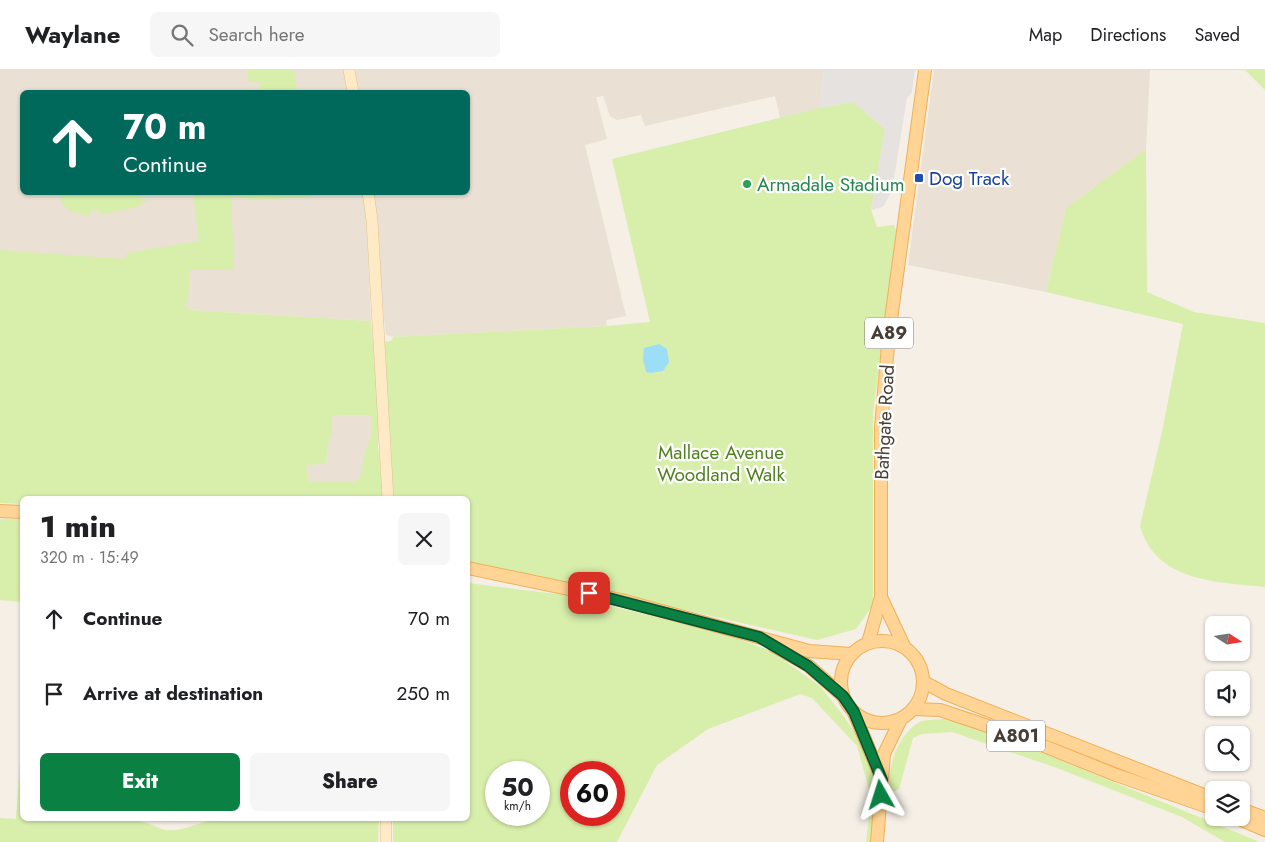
<!DOCTYPE html>
<html lang="en">
<head>
<meta charset="utf-8">
<style>
  :root { --surface:#fff; --page:#f6f6f6; --text:#202124; --muted:#757577; --line:#e0e0e0; --accent:#0b8043 }
  body { margin:0; font-family:Jost,sans-serif; background:var(--page); color:var(--text); height:100vh; display:flex; flex-direction:column; font-size:19px; white-space:nowrap }
  * { box-sizing:border-box; margin:0 }
  p { font-size:16px; color:var(--muted) }
  .icon { flex:none; width:28px; height:28px; fill:none; stroke:currentColor; stroke-width:2; stroke-linecap:round; stroke-linejoin:round }
  .map { position:relative; flex:1; overflow:hidden }
  .drawer { position:absolute; left:20px; top:426px; width:450px; height:325px; display:flex; flex-direction:column; background:var(--surface); border-radius:8px; box-shadow:0 1px 4px #0004 }
  .drawer>* { flex:none }
  .banner { position:absolute; left:20px; top:20px; width:450px; height:105px; border-radius:8px; box-shadow:0 1px 4px #0004; background:#00695c; color:#fff; overflow:hidden }
  .needle { width:32px; rotate:102deg }
  .tools { position:absolute; left:1205px; top:546px; display:grid; gap:10px }
  .tools a { display:grid; place-items:center; width:45px; height:45px; border-radius:8px; background:var(--surface); box-shadow:0 1px 4px #0004; font-size:25px }
  .speed { position:absolute; left:485px; top:691px; display:flex; gap:10px; font-size:25px; font-weight:700; text-align:center }
  .speed>* { display:grid; place-content:center; width:65px; height:65px; border-radius:50%; background:var(--surface); box-shadow:0 1px 4px #0004; line-height:1 }
  .speed small { font-size:12px; font-weight:400 }
  .speed .limit { border:8px solid #d22; background:#fff; color:#111 }
  .pin { position:absolute; display:grid; place-items:center; width:42px; height:42px; color:#fff; margin:-21px; border-radius:10px; box-shadow:0 2px 8px #0006 }
  .me { position:absolute; width:55px; margin:-28px; rotate:354deg; stroke-linejoin:round; filter:drop-shadow(0 0 4px #0008) }
  .turn { display:flex; align-items:center; gap:18px; height:105px; padding:0 20px; font-size:22px }
  .turn .icon { width:65px; height:65px; stroke-width:2.5 }
  .turn b { display:block; font-size:35px; line-height:42px }
  .round { display:grid; place-items:center; flex:none; width:52px; height:52px; border-radius:8px; background:var(--page) }
  .headline { display:flex; align-items:center; justify-content:space-between; height:85px; padding:0 20px }
  h1 { font-size:30px; font-weight:800; line-height:38px }
  .primary-button { display:flex; gap:10px; margin-top:auto; padding:10px 20px }
  .primary-button a { flex:1; height:58px; border-radius:8px; background:var(--accent); color:#fff; font-size:20px; font-weight:800; line-height:58px; text-align:center }
  .primary-button a+a { background:var(--page); color:var(--text) }
  ul { padding:0; list-style:none }
  li { display:flex; align-items:center; gap:15px; height:75px; padding:0 20px }
  li div { flex:1 }
  li b { display:block; font-size:19px }
  li em { font-style:normal }
  header { display:flex; align-items:center; gap:30px; box-sizing:border-box; height:70px; padding:0 25px; background:var(--surface); border-bottom:1px solid var(--line) }
  header strong { font-size:24px }
  nav { display:flex; gap:28px; margin-inline-start:auto; font-size:18px }
  .search { width:350px; height:45px; background:var(--page); display:flex; align-items:center; gap:12px; box-sizing:border-box; padding:0 18px; border-radius:8px; color:var(--muted); font-size:19px }
  .map>svg:first-child { display:block }
  .residential { fill:#eae0d4 }
  .green { fill:#d8eeab; fill-rule:evenodd }
  .parking { fill:#e6e2df }
  .water { fill:#9cdef8 }
  .lines { fill:none; stroke-linecap:round; stroke-linejoin:round }
  .secondary-casing { stroke:#ddc193; stroke-width:12 }
  .primary-casing { stroke:#f0b059; stroke-width:14 }
  .secondary { stroke:#ffeac6; stroke-width:11 }
  .primary { stroke:#ffd495; stroke-width:12 }
  .route-casing { stroke:#07532c; stroke-width:12 }
  .route { stroke:#0b8043; stroke-width:9 }
  .transit-dot { fill:#1a4fb4; stroke:#fff; stroke-width:2 }
  .leisure-dot { fill:#2e9e5b; stroke:#fff; stroke-width:2 }
  .labels { text-anchor:middle; stroke-width:4.5; stroke-linejoin:round; paint-order:stroke }
  .shield { fill:#fff; stroke:#807872; stroke-width:1 }
  .shield-label { font-size:18px; font-weight:bold; fill:#493e35 }
  .transit-label { font-size:19px; fill:#164399; stroke:#fff; text-anchor:start }
  .leisure-label { font-size:19px; fill:#27864d; stroke:#fff; text-anchor:start }
  .street-label { font-size:19px; fill:#493e35; stroke:#fff }
  .park-label { font-size:19px; fill:#518121; stroke:#fff }
</style>
</head>
<body>
<header>
<strong>Waylane</strong>
<div class="search"><svg class="icon" aria-label="search" viewBox="0 0 24 24"><circle cx="10" cy="10" r="6"/><path d="M15 15l6 6"/></svg>Search here</div>
<nav><a>Map</a><a>Directions</a><a>Saved</a></nav>
</header>
<div class="map">
<svg width="1265" height="772" viewBox="0 0 1265 772">
  <rect width="100%" height="100%" fill="#f5efe6"/>
  <g class="residential">
    <polygon points="0,0 824,0 820,38 780,48 775,26 645,56 641,45 617,50 610,46 603,26 596,27 607,69 585,75 626,246 606,250 607,256 393,267 386,265 370,123 468,122 468,22 22,22 22,122 365,123 371,251 189,240 0,207"/>
    <polygon points="934,0 1150,0 1146,79 1066,138 1046,222 908,195"/>
    <polygon points="372,345 373,367 363,391 363,404 359,409 355,412 309,412 306,395 326,394 329,368 332,368 331,346"/>
  </g>
  <g class="green">
    <polygon points="247,0 294,0 297,22 261,22 259,12 249,11"/>
    <polygon points="1245,0 1265,0 1265,20"/>
    <polygon points="853,32 885,59 871,140 877,157 894,155 897,163 873,343 873,535 856,559 817,570 468,491 468,429 391,429 379,272 391,271 393,267 607,256 650,252 612,89 820,38"/>
    <path d="M1146,79l1,143 47,20 71,11v264c-48,-5 -109,-5 -125,-61l22,-94 21,-108 -137,-32 20,-84z"/>
    <path d="M72,122l68,1 1,6 7,1 -11,7 -37,8 -1,-4 -7,-1 -3,6c-14,-4 -28,-4 -28,-21h10z"/>
    <path d="M193,123h117v4l-54,3 -25,-4 3,74h-44l-2,32 -4,3 5,5 182,11 8,93 -1,33 4,24v28h-360v5l-22,-1v-253l125,9 2,-6 72,-12zM371,345c4,23 -4,26 -8,46 -2,10 1,14 -8,21h-46l-3,-17 20,-1 3,-26h3v-22z"/>
    <polygon points="0,449 22,449 22,532 0,530"/>
    <path d="M468,513l96,12 93,22 78,21 34,12 51,36 25,32 24,36 8,23v25l-6,40h-5l4,-33 -1,-20 -12,-43 -45,-48 -12,-4 -92,35 -51,36 -40,77h-224v-23h75zM496,702h43v43h-43zM571,702h43v43h-43z"/>
    <path d="M943,649l24,5 44,16 249,102h-35l-43,-25 -125,-49 -105,-36 -30,2 -9,4 -14,51 -4,2 -5,-1c-5,-20 10,-59 30,-68 6,-3 16,-2 23,-3z"/>
    <path d="M22,664v85h110c12,2 19,6 30,10 14,5 37,-6 51,-10h166l-1,23h-378v-24l16,1z"/>
  </g>
  <polygon class="parking" points="824,0 915,0 912,22 907,28 892,120 883,137 871,140 885,59 853,32 820,38"/>
  <polygon class="water" points="659,274 667,279 669,292 663,301 651,303 646,302 643,289 644,278"/>
  <g class="lines">
    <g class="secondary-casing">
      <g id="secondary">
        <polyline points="349,0 353,22"/>
        <polyline points="368,122 372,150 388,429"/>
        <polyline points="386,749 386,772"/>
      </g>
    </g>
    <g class="primary-casing">
      <g id="primary">
        <polyline points="0,441 22,442"/>
        <polyline points="468,498 621,530 809,581 852,584"/>
        <polyline points="881,527 904,576"/>
        <circle cx="882" cy="612" r="41"/>
        <polyline points="868,573 881,527 881,357 889,264 925,0"/>
        <polyline points="774,576 809,596 843,626"/>
        <polyline points="924,612 946,624 1214,729"/>
        <polyline points="913,639 940,640 1024,668 1116,705 1214,739"/>
        <polyline points="854,643 880,705"/>
        <polyline points="1241,739 1265,748"/>
        <polyline points="1237,748 1265,760"/>
        <polyline points="877,772 884,684 901,649"/>
      </g>
    </g>
    <use href="#secondary" class="secondary"/>
    <use href="#primary" class="primary"/>
  </g>
  <g class="lines">
    <g class="route-casing">
      <polyline id="route" points="589,523 759,567 808,596 843,626 854,642 882,710 881,725"/>
    </g>
    <use href="#route" class="route"/>
  </g>
  <rect class="transit-dot" x="914" y="103" width="10" height="10" rx="2.5"/>
  <circle class="leisure-dot" cx="747" cy="114" r="5"/>
  <g class="labels">
    <g class="shield">
      <rect x="865" y="247.5" width="48" height="31" rx="4"/>
      <rect x="987" y="650.5" width="58" height="31" rx="4"/>
    </g>
    <g class="shield-label">
      <text x="889" y="269">A89</text>
      <text x="1016" y="672">A801</text>
    </g>
    <g class="transit-label">
      <text x="929" y="115">Dog Track</text>
    </g>
    <g class="leisure-label">
      <text x="757" y="121">Armadale Stadium</text>
    </g>
    <g class="street-label">
      <text transform="translate(884 352) rotate(-87)" y="7">Bathgate Road</text>
    </g>
    <g class="park-label">
      <text x="721" y="389">Mallace Avenue<tspan x="721" dy="22">Woodland Walk</tspan></text>
    </g>
  </g>
</svg>
<div class="tools">
<a><svg class="needle" viewBox="-14 -14 28 28"><path d="M0-13l5 13h-10z" fill="#e53935"/><path d="M0 13l5-13h-10z" fill="#757577"/></svg></a>
<a><svg class="icon" aria-label="sound" viewBox="0 0 24 24"><path d="M4 9h4l5-4v14l-5-4H4zM17 9q2 3 0 6"/></svg></a>
<a><svg class="icon" aria-label="search" viewBox="0 0 24 24"><circle cx="10" cy="10" r="6"/><path d="M15 15l6 6"/></svg></a>
<a><svg class="icon" aria-label="layers" viewBox="0 0 24 24"><path d="M12 4l9 5-9 5-9-5zM3 14l9 5 9-5"/></svg></a>
</div>
<div class="speed"><div>50<small>km/h</small></div><div class="limit">60</div></div>
<div class="pin" style="left:589px;top:523px;background:#d93025"><svg class="icon" aria-label="arrive" viewBox="0 0 24 24"><path d="M6 21V4h12l-3 4 3 4H6"/></svg></div>
<svg class="me" style="left:881px;top:725px" viewBox="-20 -20 40 40"><path d="M0-17L14 15 0 8-14 15z" fill="#0b8043" stroke="#fff" stroke-width="4"/></svg>
<div class="banner">
<div class="turn"><svg class="icon" aria-label="ahead" viewBox="0 0 24 24"><path d="M12 20V5M6 11l6-6 6 6"/></svg><div><b>70 m</b>Continue</div></div>
</div>
<section class="drawer">
<div class="headline"><div><h1>1 min</h1><p>320 m · 15:49</p></div><a class="round"><svg class="icon" aria-label="close" viewBox="0 0 24 24"><path d="M6 6l12 12M18 6L6 18"/></svg></a></div>
<ul>
<li><svg class="icon" aria-label="ahead" viewBox="0 0 24 24"><path d="M12 20V5M6 11l6-6 6 6"/></svg><div><b>Continue</b></div><em>70 m</em></li>
<li><svg class="icon" aria-label="arrive" viewBox="0 0 24 24"><path d="M6 21V4h12l-3 4 3 4H6"/></svg><div><b>Arrive at destination</b></div><em>250 m</em></li>
</ul>
<div class="primary-button"><a>Exit</a><a>Share</a></div>
</section>
</div>
</body>
</html>
